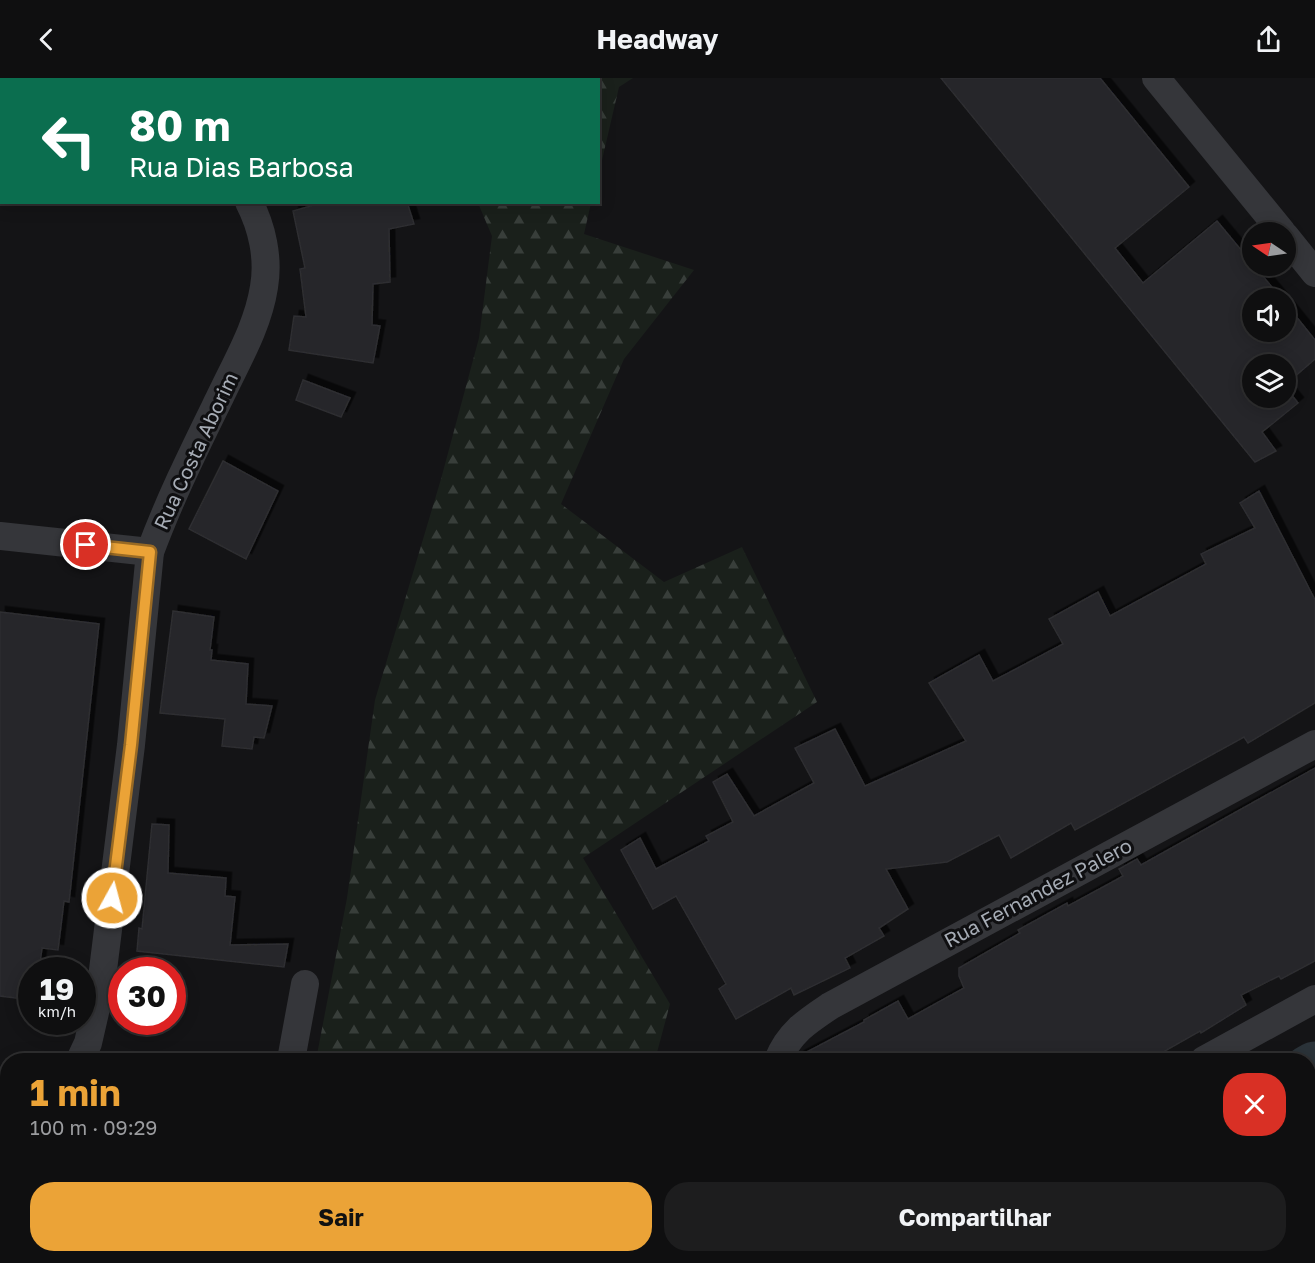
<!DOCTYPE html>
<html lang="pt">
<head>
<meta charset="utf-8">
<style>
  :root { --surface:#0f0f10; --page:#1d1d1e; --text:#f1f3f6; --muted:#9b9c9f; --line:#2f2f30; --accent:#eba337 }
  body { margin:0; font-family:"Golos Text",sans-serif; background:var(--page); color:var(--text); height:100vh; display:flex; flex-direction:column; font-size:22px; white-space:nowrap }
  * { box-sizing:border-box; margin:0 }
  p { font-size:20px; color:var(--muted) }
  .icon { flex:none; width:33px; height:33px; fill:none; stroke:currentColor; stroke-width:2; stroke-linecap:round; stroke-linejoin:round }
  .map { position:relative; flex:1; overflow:hidden }
  .drawer { position:absolute; left:0px; top:975px; width:1316px; height:210px; display:flex; flex-direction:column; background:var(--surface); border-radius:24px 24px 0 0; box-shadow:0 3px 15px #0003,0 0 0 2px var(--line) }
  .drawer>* { flex:none }
  .hud { position:absolute; left:0px; top:0px; width:600px; height:126px; box-shadow:0 3px 15px #0003,0 0 0 2px var(--line); background:#0b6e4f; color:#fff; overflow:hidden }
  .needle { width:39px; rotate:283deg }
  .controls { position:absolute; left:1242px; top:144px; display:grid; gap:12px }
  .controls a { display:grid; place-items:center; width:54px; height:54px; border-radius:50%; background:var(--surface); box-shadow:0 3px 15px #0003,0 0 0 2px var(--line); font-size:30px }
  .speed { position:absolute; left:18px; top:879px; display:flex; gap:12px; font-size:30px; font-weight:700; text-align:center }
  .speed>* { display:grid; place-content:center; width:78px; height:78px; border-radius:50%; background:var(--surface); box-shadow:0 3px 15px #0003,0 0 0 2px var(--line); line-height:1 }
  .speed small { font-size:15px; font-weight:400 }
  .speed .limit { border:9px solid #d22; background:#fff; color:#111 }
  .pin { position:absolute; display:grid; place-items:center; width:51px; height:51px; color:#fff; margin:-26px; border:3px solid #fff; border-radius:50%; box-shadow:0 2px 6px #0007 }
  .me { position:absolute; width:66px; margin:-33px; rotate:7deg; stroke-linejoin:round; filter:drop-shadow(0 0 4px #0008) }
  .turn { display:flex; align-items:center; gap:21px; height:126px; padding:0 30px; font-size:27px }
  .turn .icon { width:78px; height:78px; stroke-width:2.5 }
  .turn b { display:block; font-size:42px; line-height:51px }
  .round { display:grid; place-items:center; flex:none; width:63px; height:63px; border-radius:24px; background:var(--page) }
  .head { display:flex; align-items:center; justify-content:space-between; height:102px; padding:0 30px }
  h1 { font-size:36px; font-weight:700; line-height:45px; color:var(--accent) }
  .action { display:flex; gap:12px; margin-top:auto; padding:12px 30px }
  .action a { flex:1; height:69px; border-radius:24px; background:var(--accent); color:#111; font-size:24px; font-weight:700; line-height:69px; text-align:center }
  .action a+a { background:var(--page); color:var(--text) }
  header { display:flex; justify-content:space-between; align-items:center; height:78px; padding:0 30px; background:var(--surface); font-size:27px; font-weight:700 }
  .map>svg:first-child { display:block }
  .forest { fill:url(#forest-firs) }
  .lines { fill:none; stroke-linecap:round; stroke-linejoin:round }
  .river { stroke:#2b3339; stroke-width:51 }
  .building { fill:#27272a; stroke:#2e2e31; stroke-width:1.5; filter:url(#shadow) }
  .minor { stroke:#35363a; stroke-width:28 }
  .route-casing { stroke:#996a24; stroke-width:15 }
  .route { stroke:#eba337; stroke-width:10 }
  .labels { text-anchor:middle; stroke-width:6; stroke-linejoin:round; paint-order:stroke }
  .street-label { font-size:20px; fill:#a6acb5; stroke:#0f0f11 }
</style>
</head>
<body>
<header><svg class="icon" aria-label="back" viewBox="0 0 24 24"><path d="M15 5l-7 7 7 7"/></svg>Headway<svg class="icon" aria-label="share" viewBox="0 0 24 24"><path d="M12 15V3M7 8l5-5 5 5M5 13v7h14v-7"/></svg></header>
<div class="map">
<svg width="1315" height="1185" viewBox="0 0 1315 1185">
  <defs>
    <pattern id="forest-firs" width="22" height="20" patternUnits="userSpaceOnUse" patternTransform="scale(1.5)"><rect width="22" height="20" fill="#1a201b"/><path d="M5 1l3.5 6h-7zM16 11l3.5 6h-7z" fill="#383e3a"/></pattern>
    <filter id="shadow"><feDropShadow dx="5.5" dy="-5.5" stdDeviation="0" flood-color="#0009"/></filter>
  </defs>
  <rect width="100%" height="100%" fill="#141416"/>
  <g class="forest">
    <polygon points="549,0 633,0 619,9 599,95 598,2"/>
    <polygon points="478,125 591,125 584,156 694,192 624,281 561,426 664,504 742,469 817,624 583,780 670,926 655,982 316,982 347,820 375,622 441,401 479,260 492,158"/>
    <polygon points="231,1178 593,1178 586,1185 224,1185"/>
  </g>
  <g class="lines">
    <g class="river">
      <polyline points="1308,993 1315,989"/>
      <polyline points="981,1185 994,1178"/>
    </g>
  </g>
  <g class="building">
    <polygon points="941,0 1100,0 1189,109 1115,170 1143,205 1217,143 1281,220 1252,220 1252,254 1286,254 1286,226 1315,262 1315,281 1286,306 1286,286 1252,286 1252,320 1286,320 1286,310 1298,325 1262,354 1276,373 1255,384"/>
    <polygon points="325,124 407,124 414,146 389,151 390,204 373,206 372,247 380,248 373,285 289,272 294,238 306,239 300,191 305,190 293,133"/>
    <polygon points="303,302 350,320 341,339 296,322"/>
    <polygon points="223,383 278,413 246,481 189,451"/>
    <polygon points="1259,413 1315,522 1315,625 1248,665 1244,659 1075,752 1071,745 1011,780 999,757 947,784 886,791 908,831 879,850 884,858 845,880 850,890 794,917 791,910 736,941 719,911 726,906 676,818 653,831 621,772 640,760 656,791 709,763 706,758 733,744 713,704 727,696 754,738 814,705 795,670 835,651 865,708 966,663 929,605 979,577 993,603 1063,566 1049,541 1098,514 1110,538 1206,486 1201,476 1255,450 1240,425"/>
    <polygon points="173,533 214,539 210,572 212,572 211,582 248,586 246,626 272,628 264,660 254,659 252,671 222,668 225,641 160,635"/>
    <polygon points="0,534 99,546 69,824 64,823 58,872 42,870 39,892 32,892 32,922 0,918"/>
    <polygon points="1315,690 1315,883 1281,901 1279,898 1241,917 1246,927 1201,955 1200,953 1149,982 796,982 799,978 864,944 864,942 898,923 908,941 964,910 959,898 959,890 1020,855 1018,852 1067,825 1068,828 1116,802 1123,798 1119,791 1137,781 1141,787"/>
    <polygon points="152,746 169,747 168,795 226,800 225,818 235,819 230,867 288,866 284,889 137,873 139,850 142,851"/>
  </g>
  <g class="lines">
    <g class="minor">
      <polyline points="123,0 125,2"/>
      <polyline points="1156,0 1282,154"/>
      <polyline points="1286,159 1315,195"/>
      <polyline points="0,458 150,474"/>
      <path d="M80,982l8,-17 13,-57 30,-241 19,-193c20,-54 45,-104 70,-155 17,-36 38,-71 44,-110 5,-29 -2,-60 -15,-85"/>
      <polyline points="291,982 305,906"/>
      <path d="M778,982c11,-27 28,-38 52,-54l485,-262"/>
      <polyline points="1204,982 1315,921"/>
      <polyline points="0,1045 8,1043"/>
      <polyline points="1308,1060 1315,1056"/>
      <polyline points="164,1185 174,1178"/>
      <polyline points="830,1185 843,1178"/>
      <polyline points="1081,1185 1095,1178"/>
    </g>
  </g>
  <g class="lines">
    <g class="route-casing">
      <polyline id="route" points="86,467 150,474 131,667 112,820"/>
    </g>
    <use href="#route" class="route"/>
  </g>
  <g class="labels">
    <g class="street-label">
      <text transform="translate(196 373) rotate(-65)" y="7">Rua Costa Aborim</text>
      <text transform="translate(1038 815) rotate(-28)" y="7">Rua Fernandez Palero</text>
    </g>
  </g>
</svg>
<div class="controls">
<a><svg class="needle" viewBox="-14 -14 28 28"><path d="M0-13l5 13h-10z" fill="#e53935"/><path d="M0 13l5-13h-10z" fill="#9b9c9f"/></svg></a>
<a><svg class="icon" aria-label="sound" viewBox="0 0 24 24"><path d="M4 9h4l5-4v14l-5-4H4zM17 9q2 3 0 6"/></svg></a>
<a><svg class="icon" aria-label="layers" viewBox="0 0 24 24"><path d="M12 4l9 5-9 5-9-5zM3 14l9 5 9-5"/></svg></a>
</div>
<div class="speed"><div>19<small>km/h</small></div><div class="limit">30</div></div>
<div class="pin" style="left:86px;top:467px;background:#d93025"><svg class="icon" aria-label="arrive" viewBox="0 0 24 24"><path d="M6 21V4h12l-3 4 3 4H6"/></svg></div>
<svg class="me" style="left:112px;top:820px" viewBox="-20 -20 40 40"><circle r="17" fill="#eba337" stroke="#fff" stroke-width="3"/><path d="M0-11L8 9 0 5-8 9z" fill="#fff"/></svg>
<div class="hud">
<div class="turn"><svg class="icon" aria-label="left" viewBox="0 0 24 24"><path d="M17 20v-9H6M10 6l-5 5 5 5"/></svg><div><b>80 m</b>Rua Dias Barbosa</div></div>
</div>
<section class="drawer">
<div class="head"><div><h1>1 min</h1><p>100 m · 09:29</p></div><a class="round" style="background:#d93025;color:#fff"><svg class="icon" aria-label="close" viewBox="0 0 24 24"><path d="M6 6l12 12M18 6L6 18"/></svg></a></div>
<div class="action"><a>Sair</a><a>Compartilhar</a></div>
</section>
</div>
</body>
</html>
